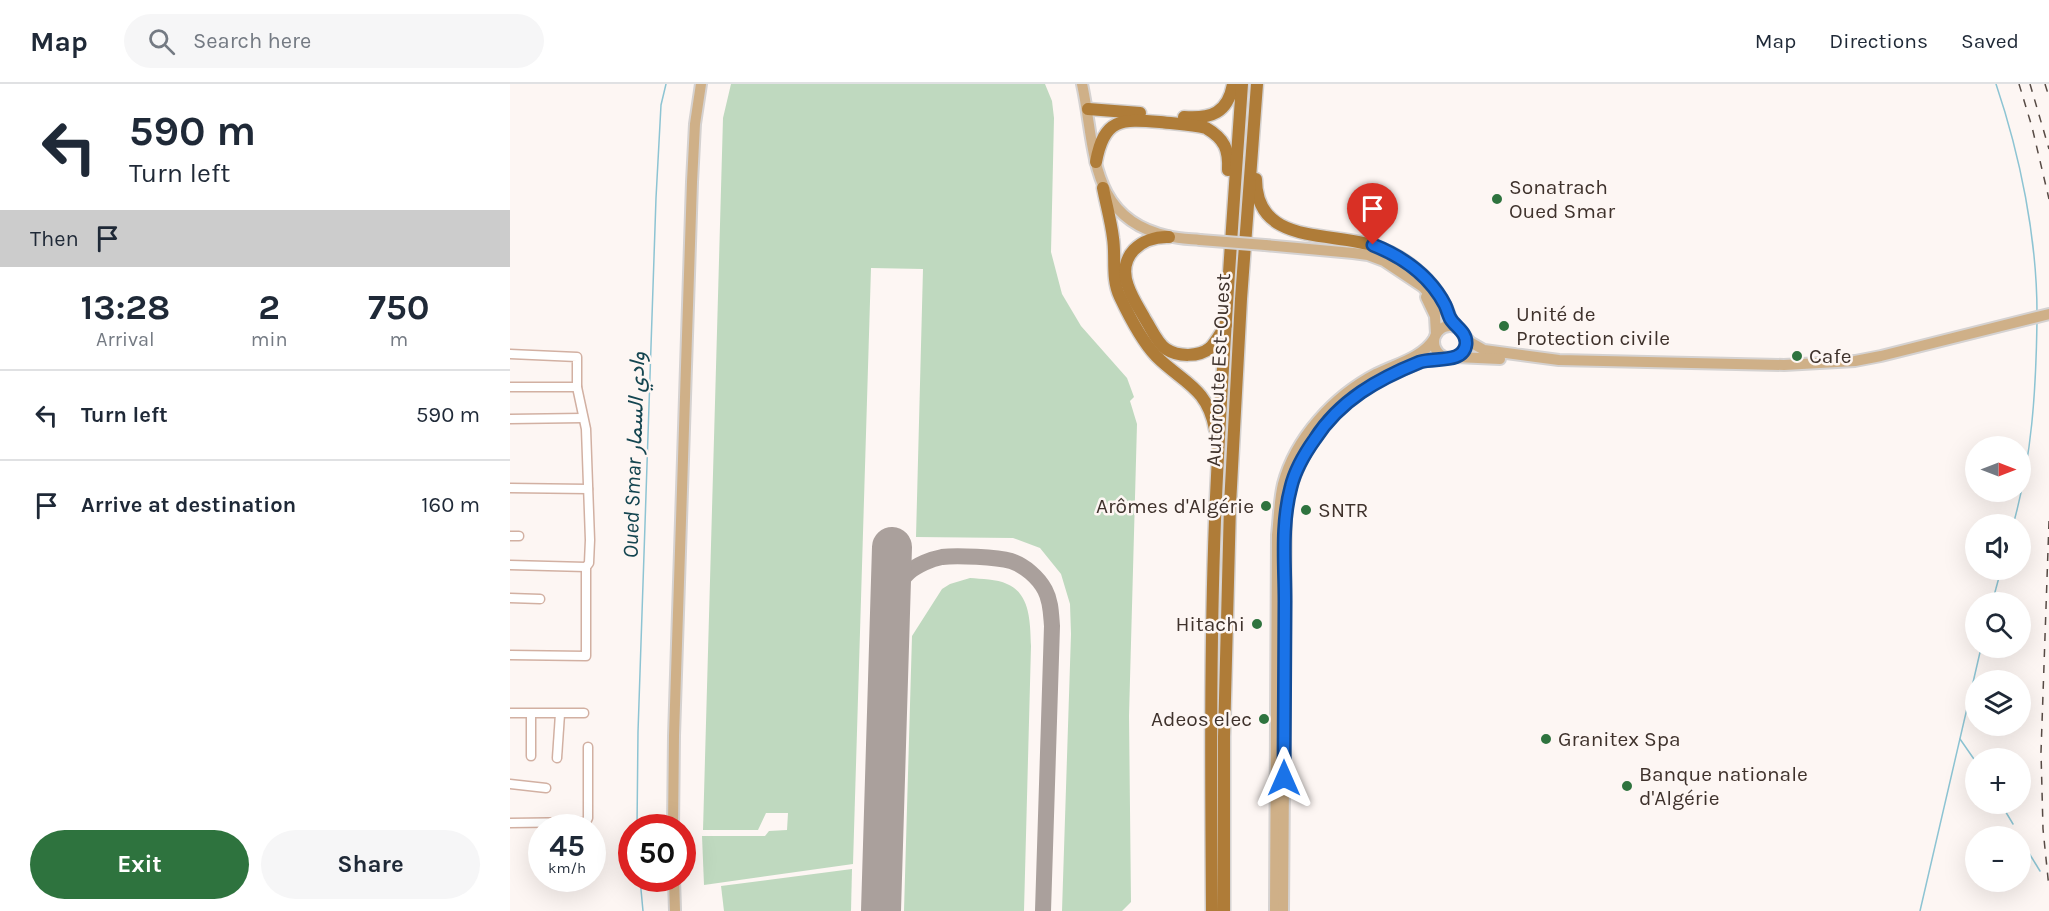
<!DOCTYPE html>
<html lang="en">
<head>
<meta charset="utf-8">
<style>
  :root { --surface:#fff; --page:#f6f6f7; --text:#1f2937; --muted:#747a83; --line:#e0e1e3; --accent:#2e733e }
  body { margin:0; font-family:Karla,Vazirmatn,sans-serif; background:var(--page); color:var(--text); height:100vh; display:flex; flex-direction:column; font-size:22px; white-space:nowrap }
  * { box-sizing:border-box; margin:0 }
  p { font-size:20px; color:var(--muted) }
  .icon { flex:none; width:33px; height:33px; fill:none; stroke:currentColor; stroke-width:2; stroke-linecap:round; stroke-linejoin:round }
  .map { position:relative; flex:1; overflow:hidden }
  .drawer { display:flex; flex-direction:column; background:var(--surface); width:510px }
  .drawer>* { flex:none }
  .hud { background:#fff; color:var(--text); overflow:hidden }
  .needle { width:39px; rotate:90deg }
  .buttons { position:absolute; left:1455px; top:352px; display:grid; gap:12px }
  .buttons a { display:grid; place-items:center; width:66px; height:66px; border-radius:50%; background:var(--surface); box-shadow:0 6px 24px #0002; font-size:30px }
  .speed { position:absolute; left:18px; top:730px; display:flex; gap:12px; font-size:30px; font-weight:700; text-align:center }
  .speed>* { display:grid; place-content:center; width:78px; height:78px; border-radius:50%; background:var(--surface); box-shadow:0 6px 24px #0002; line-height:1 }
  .speed small { font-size:15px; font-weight:400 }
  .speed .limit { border:9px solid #d22; background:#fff; color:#111 }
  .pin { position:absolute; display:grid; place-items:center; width:51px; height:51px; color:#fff; margin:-62px -26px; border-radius:50% 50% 50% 0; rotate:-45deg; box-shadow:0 0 6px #0007 }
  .pin .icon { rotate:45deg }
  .me { position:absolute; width:66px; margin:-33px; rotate:0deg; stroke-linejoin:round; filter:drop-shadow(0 0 4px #0008) }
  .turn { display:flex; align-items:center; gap:21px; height:126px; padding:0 30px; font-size:27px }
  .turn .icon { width:78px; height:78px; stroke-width:2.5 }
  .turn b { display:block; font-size:42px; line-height:51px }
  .then { display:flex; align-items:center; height:57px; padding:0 30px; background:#0003; gap:12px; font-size:22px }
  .eta { display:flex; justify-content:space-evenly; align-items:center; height:102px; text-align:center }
  .eta b { font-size:36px; font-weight:700; line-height:42px }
  .cta { display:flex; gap:12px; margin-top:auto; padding:12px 30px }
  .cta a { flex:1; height:69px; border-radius:36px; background:var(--accent); color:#fff; font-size:24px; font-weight:700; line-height:69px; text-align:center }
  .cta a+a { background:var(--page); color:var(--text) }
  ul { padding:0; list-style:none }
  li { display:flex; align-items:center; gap:18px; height:90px; padding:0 30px; border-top:2px solid var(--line) }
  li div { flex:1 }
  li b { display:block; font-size:22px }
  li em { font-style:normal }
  header { display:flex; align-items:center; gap:36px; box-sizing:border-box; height:84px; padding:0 30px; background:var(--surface); border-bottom:2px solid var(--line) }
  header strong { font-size:28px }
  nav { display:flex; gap:33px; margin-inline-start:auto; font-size:21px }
  .search { width:420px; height:54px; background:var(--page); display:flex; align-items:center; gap:15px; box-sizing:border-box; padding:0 21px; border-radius:33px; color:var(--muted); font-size:22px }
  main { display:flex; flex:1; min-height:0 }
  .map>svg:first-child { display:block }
  .green { fill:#bfd9bf }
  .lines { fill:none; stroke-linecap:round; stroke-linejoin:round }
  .stream { stroke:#8dc4d3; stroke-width:1.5 }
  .taxiway { stroke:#aaa09c; stroke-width:16 }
  .runway { stroke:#aaa09c; stroke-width:40 }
  .minor-casing { stroke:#d2b0a2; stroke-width:11 }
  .major-casing { stroke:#d5d2d1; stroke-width:14 }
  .highway-casing { stroke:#d5d2d1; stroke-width:15 }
  .minor { stroke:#fff; stroke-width:8 }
  .major { stroke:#cfb088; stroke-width:10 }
  .highway { stroke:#af7c38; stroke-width:12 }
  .rail { stroke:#574b45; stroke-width:1.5; stroke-dasharray:8 8; stroke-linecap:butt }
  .major-bridge-casing { stroke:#d5d2d1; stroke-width:14; stroke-linecap:butt }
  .major-bridge { stroke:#cfb088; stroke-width:10 }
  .route-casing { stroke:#114b97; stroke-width:15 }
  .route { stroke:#1a73e8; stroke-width:10 }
  .poi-dot { fill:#2e733e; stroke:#fdf6f3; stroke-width:2 }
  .labels { text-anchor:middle; stroke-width:5; stroke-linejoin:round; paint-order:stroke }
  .poi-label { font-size:21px; fill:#3f322c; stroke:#fdf6f3; text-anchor:start }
  .street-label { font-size:21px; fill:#3f322c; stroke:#fdf6f3 }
  .water-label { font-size:22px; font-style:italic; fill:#144550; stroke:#fdf6f3 }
</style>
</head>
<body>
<header>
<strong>Map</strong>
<div class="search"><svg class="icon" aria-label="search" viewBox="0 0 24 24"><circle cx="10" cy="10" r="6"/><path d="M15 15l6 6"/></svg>Search here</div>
<nav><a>Map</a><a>Directions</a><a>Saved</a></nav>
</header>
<main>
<section class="drawer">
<div class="hud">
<div class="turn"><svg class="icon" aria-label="left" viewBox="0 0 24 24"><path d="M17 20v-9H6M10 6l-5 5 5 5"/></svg><div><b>590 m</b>Turn left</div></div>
<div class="then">Then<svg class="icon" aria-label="arrive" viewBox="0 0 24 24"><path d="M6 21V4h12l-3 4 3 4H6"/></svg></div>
</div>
<div class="eta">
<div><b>13:28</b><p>Arrival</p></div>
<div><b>2</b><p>min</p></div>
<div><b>750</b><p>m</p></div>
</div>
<ul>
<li><svg class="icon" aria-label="left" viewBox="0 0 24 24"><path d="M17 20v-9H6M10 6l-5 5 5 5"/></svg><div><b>Turn left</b></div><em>590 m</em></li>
<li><svg class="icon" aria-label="arrive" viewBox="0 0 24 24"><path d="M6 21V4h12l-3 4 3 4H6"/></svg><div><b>Arrive at destination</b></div><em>160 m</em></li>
</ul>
<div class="cta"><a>Exit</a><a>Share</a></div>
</section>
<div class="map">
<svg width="1539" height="827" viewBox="0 0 1539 827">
  <rect width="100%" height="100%" fill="#fdf6f3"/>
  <g class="green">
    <polygon points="221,0 535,0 542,17 544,34 541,168 552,210 571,242 617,294 624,313 620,317 627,340 619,632 621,818 612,827 552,827 561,550 560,520 551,490 530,464 503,454 406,453 413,185 361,184 343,780 194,801 192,752 255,752 259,747 277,746 278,729 256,729 248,746 193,746 213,34"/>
    <path d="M460,494c11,1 27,1 37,6 24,10 23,40 24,62l-7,265h-120l8,-275 30,-47 8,-5z"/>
    <polygon points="342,785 341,827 214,827 211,802"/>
  </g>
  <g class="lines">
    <g class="stream">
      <path d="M1486,0c24,71 41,154 41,229"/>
      <path d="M1503,441c19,-67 23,-135 24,-204"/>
      <polyline points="1482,519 1491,486"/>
      <polyline points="1450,655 1466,678"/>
      <polyline points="1491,720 1503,740"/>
      <polyline points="127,744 128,648 146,114 151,21 156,0"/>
      <polyline points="1514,761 1530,787"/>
      <polyline points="130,795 133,827"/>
      <polyline points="1410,827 1471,564"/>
    </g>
    <path class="taxiway" d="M380,525c4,-14 8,-27 19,-37 8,-7 22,-13 33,-15 14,-2 55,0 69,4 14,5 27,16 34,29 6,11 6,24 7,36l-9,285"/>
    <polyline class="runway" points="371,827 382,463"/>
    <g class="minor-casing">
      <g id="minor">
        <polyline points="0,270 67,273 67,303 76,345 80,456 79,479 76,483 76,572 0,571"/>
        <polyline points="0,303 67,303"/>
        <polyline points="0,335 73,334"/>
        <polyline points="0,404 78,405"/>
        <polyline points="0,452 9,452"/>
        <polyline points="0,481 76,483"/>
        <polyline points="0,514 30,515"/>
        <polyline points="0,629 74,629"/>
        <polyline points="21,630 21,672"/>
        <polyline points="47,674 50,630"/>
        <polyline points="0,700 36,704"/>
        <polyline points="0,739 76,738 78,734 78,663"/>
      </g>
    </g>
    <g class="major-casing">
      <g id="major">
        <path d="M572,0c14,64 6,135 86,152 11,3 22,3 32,4"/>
        <polyline points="755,161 843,169 858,171 874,177 913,203 948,244"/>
        <polyline points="916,213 925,232 926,250"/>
        <circle cx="940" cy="258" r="16"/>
        <polyline points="955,252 960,258 974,266 1049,276 1274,281 1345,277 1371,272 1539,230"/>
        <polyline points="946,273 990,275"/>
        <polyline points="878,292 916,276 936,274"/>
        <polyline points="163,744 164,652 182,98 185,40 191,0"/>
        <polyline points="164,795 165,827"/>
        <path d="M765,827l2,-376c2,-17 2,-34 6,-51 12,-46 51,-88 93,-110 20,-10 46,-16 58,-35"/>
        <path d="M773,827l3,-405c9,-41 31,-78 63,-106"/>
      </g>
    </g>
    <g class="highway-casing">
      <g id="highway">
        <polyline points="578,25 630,29"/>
        <path d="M674,33c27,2 44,-4 49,-33"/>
        <path d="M586,78c8,-44 25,-43 64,-40 16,2 31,2 46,6 19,11 23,22 22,42"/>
        <path d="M746,95c0,67 75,52 119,67 33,11 64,38 75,71"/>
        <path d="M593,104c3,16 8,33 10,50 3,19 -2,41 7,59 9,19 21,43 36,59 27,27 51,31 59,73"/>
        <path d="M659,153c-28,-1 -52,19 -41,49 4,12 11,22 17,33 6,9 12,24 21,30 12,8 33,8 44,-1 6,-6 11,-16 16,-23"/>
        <path d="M702,827c-1,-130 -2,-261 3,-391 6,-146 17,-291 27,-436"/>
        <polyline points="714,827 714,653 720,421 731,215 747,0"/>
      </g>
    </g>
    <use href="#minor" class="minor"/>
    <use href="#major" class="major"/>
    <use href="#highway" class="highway"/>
    <g class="rail">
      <polyline points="1509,0 1522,43 1539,115"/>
      <polyline points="1520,0 1539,65"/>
      <polyline points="1535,0 1539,13"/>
      <polyline points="1539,437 1531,668 1533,745 1539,804"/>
    </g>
    <g class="major-bridge-casing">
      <polyline id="major-bridge" points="690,156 755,161"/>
    </g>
    <use href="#major-bridge" class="major-bridge"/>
  </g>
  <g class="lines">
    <g class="route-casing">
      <path id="route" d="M774,694c0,-59 1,-118 1,-177 0,-38 -4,-77 6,-114 4,-17 14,-34 24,-48 25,-39 63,-60 105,-77 14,-5 44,2 46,-18 1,-12 -11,-17 -16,-26 -2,-4 -3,-9 -5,-13 -15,-29 -42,-48 -72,-60"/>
    </g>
    <use href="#route" class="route"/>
  </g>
  <g class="poi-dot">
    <circle cx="987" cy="115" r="6"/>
    <circle cx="994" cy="242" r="6"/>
    <circle cx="1287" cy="272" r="6"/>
    <circle cx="756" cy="422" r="6"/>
    <circle cx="796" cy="426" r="6"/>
    <circle cx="747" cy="540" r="6"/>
    <circle cx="754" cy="635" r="6"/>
    <circle cx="1036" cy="655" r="6"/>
    <circle cx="1117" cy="702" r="6"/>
  </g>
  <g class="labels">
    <g class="poi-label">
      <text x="999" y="110">Sonatrach<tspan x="999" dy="24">Oued Smar</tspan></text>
      <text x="1006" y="237">Unité de<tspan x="1006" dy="24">Protection civile</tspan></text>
      <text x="1299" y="279">Cafe</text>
      <text x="744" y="429" text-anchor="end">Arômes d'Algérie</text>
      <text x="808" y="433">SNTR</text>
      <text x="735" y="547" text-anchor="end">Hitachi</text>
      <text x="742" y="642" text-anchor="end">Adeos elec</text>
      <text x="1048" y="662">Granitex Spa</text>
      <text x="1129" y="697">Banque nationale<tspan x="1129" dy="24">d'Algérie</tspan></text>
    </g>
    <g class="street-label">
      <text transform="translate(708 286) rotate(-87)" y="7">Autoroute Est-Ouest</text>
    </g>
    <g class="water-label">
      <text transform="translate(123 371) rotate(-88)" y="8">Oued Smar وادي السمار</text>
    </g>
  </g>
</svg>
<div class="buttons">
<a><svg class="needle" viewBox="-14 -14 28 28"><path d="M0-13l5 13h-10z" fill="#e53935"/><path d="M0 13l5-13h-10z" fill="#747a83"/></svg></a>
<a><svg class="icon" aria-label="sound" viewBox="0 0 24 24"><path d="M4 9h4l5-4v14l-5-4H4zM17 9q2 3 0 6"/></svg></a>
<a><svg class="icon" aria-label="search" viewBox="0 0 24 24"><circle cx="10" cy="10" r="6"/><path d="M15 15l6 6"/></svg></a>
<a><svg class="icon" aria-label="layers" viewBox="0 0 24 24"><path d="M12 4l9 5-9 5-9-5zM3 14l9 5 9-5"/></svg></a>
<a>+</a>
<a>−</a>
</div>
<div class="speed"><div>45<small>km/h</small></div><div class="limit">50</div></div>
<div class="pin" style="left:863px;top:161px;background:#d93025"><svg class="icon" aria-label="arrive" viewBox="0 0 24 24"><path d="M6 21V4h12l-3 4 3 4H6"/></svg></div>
<svg class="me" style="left:774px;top:694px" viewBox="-20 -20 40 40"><path d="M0-17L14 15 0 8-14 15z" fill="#1a73e8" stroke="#fff" stroke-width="4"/></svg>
</div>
</main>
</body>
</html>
